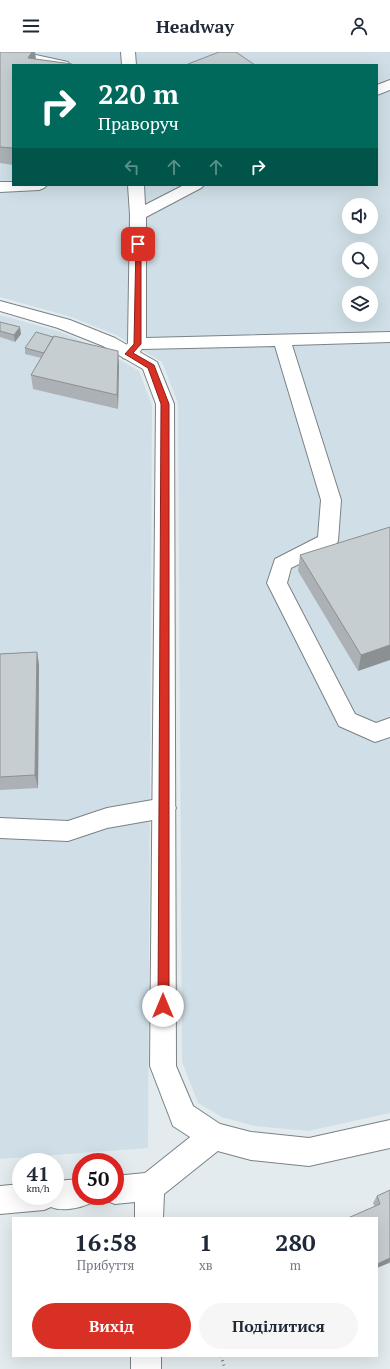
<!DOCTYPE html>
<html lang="uk">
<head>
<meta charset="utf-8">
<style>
  :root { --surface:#fff; --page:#f6f6f7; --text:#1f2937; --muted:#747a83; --accent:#d93025 }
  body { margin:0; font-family:"PT Serif",serif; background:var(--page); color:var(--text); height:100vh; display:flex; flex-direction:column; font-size:15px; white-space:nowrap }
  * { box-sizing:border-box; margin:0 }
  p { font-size:13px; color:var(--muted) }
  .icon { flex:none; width:22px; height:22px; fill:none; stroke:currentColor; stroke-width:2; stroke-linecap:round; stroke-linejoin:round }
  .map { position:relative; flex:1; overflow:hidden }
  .side { position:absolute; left:12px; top:1165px; width:366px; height:140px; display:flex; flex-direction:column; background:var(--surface); border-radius:0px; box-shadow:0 4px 16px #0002 }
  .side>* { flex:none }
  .guide { position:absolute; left:12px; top:12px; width:366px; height:122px; border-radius:0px; box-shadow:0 4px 16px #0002; background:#00695c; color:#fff; overflow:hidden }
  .controls { position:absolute; left:342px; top:146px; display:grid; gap:8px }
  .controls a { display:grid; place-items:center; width:36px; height:36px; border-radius:50%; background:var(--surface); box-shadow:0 4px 16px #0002; font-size:20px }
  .speed { position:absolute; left:12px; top:1101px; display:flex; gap:8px; font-size:20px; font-weight:700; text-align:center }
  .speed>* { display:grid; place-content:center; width:52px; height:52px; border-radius:50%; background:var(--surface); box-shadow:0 4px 16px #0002; line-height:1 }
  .speed small { font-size:10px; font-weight:400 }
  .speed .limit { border:6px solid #d22; background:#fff; color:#111 }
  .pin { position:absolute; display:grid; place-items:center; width:34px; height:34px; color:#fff; margin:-17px; border-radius:8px; box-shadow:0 2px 6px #0006 }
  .me { position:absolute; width:44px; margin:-22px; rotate:0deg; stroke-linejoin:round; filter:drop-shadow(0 0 3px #0008) }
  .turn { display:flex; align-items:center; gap:14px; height:84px; padding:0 20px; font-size:18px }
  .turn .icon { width:52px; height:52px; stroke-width:2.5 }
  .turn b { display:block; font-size:28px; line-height:34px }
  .lanes { display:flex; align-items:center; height:38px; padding:0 20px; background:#0003; justify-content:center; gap:20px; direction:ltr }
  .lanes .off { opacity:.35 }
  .eta { display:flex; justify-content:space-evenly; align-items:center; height:68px; text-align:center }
  .eta b { font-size:24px; font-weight:800; line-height:28px }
  .cta { display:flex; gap:8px; margin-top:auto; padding:8px 20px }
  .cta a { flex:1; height:46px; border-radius:24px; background:var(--accent); color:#fff; font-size:16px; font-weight:800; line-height:46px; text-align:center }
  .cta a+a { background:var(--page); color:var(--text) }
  header { display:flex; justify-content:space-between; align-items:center; height:52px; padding:0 20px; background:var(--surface); font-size:18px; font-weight:800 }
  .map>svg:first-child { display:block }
  .built { fill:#d0dfe7; fill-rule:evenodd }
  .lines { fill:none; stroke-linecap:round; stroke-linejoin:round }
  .minor-casing { stroke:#7b8285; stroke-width:2 }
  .major-casing { stroke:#7b8285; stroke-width:2 }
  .path { stroke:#757a7c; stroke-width:3; stroke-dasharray:1 3.5; stroke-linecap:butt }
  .minor { fill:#fff; fill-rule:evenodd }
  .major { fill:#fff; fill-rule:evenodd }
  .wall { fill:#abb1b4 }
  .shaded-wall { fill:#8b9092 }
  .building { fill:#c7ced1; stroke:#8b9092 }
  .route { fill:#d93025; stroke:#8d1f18 }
</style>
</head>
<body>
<header><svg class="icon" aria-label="menu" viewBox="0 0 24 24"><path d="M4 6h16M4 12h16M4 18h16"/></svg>Headway<svg class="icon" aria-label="person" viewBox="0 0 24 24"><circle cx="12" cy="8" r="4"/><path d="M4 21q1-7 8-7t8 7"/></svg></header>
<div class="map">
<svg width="390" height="1317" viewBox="0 0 390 1317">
  <rect width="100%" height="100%" fill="#e3ebee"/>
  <g class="built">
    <path d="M0,0h390v1061l-82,18 -54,-5 -32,-9 -24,-14 -16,-41 -4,-659 -16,-41 -46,-27 -45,-18 -71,-20zM13,13h364v120h-364zM349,153h22v22h-22zM349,197h22v22h-22zM349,241h22v22h-22z"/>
    <polygon points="0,263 58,279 101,297 139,319 152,353 148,1096 0,1107"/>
  </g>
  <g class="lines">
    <g class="minor-casing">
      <g id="minor">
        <polygon points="0,0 22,0 68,10 70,13 44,13 0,3"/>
        <polygon points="121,0 135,0 136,13 122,13"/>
        <polygon points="390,28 390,38 377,43 377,33"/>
        <polygon points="0,130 13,130 13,133 47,133 44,136 39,138 0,140"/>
        <path d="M128,133h16l1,20 39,-20h20l-3,3 -55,29v121l244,-6v10l-98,3 49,155 -3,41 -3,5 -44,22 -4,15 68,131 21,9 14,-5v19l-15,5 -36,-16 -72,-143 8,-24 43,-22 3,-37 -46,-154 -133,3c-6,8 -9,12 -19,9l-3,-4 8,-11 2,-128z"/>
        <polygon points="164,746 172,749 176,756 172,763 164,766 107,776 68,789 0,786 0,766 68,769 107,756"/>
        <polygon points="214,1070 224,1074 228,1084 224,1094 164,1142 163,1166 135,1166 135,1150 115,1152 105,1148 103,1144 115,1144 115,1124 145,1121 204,1074"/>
        <path d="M81,1127v17h13l-3,7c-11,5 -29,9 -40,4l-7,3 -44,4v-28l21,-2v12h34v-15z"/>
        <rect x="131" y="1304" width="30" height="13"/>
      </g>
    </g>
    <g class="major-casing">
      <polygon id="major" points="0,249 70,268 115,286 157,310 174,352 176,1014 193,1054 220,1072 251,1080 309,1086 390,1068 390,1096 309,1114 251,1108 214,1098 204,1094 173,1074 150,1014 156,352 143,317 103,294 58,276 0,259"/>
    </g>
    <polyline class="path" points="221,1304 225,1317"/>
    <use href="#minor" class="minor"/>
    <use href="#major" class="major"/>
  </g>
  <g class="wall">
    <polygon points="0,0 35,0 36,7 72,12 73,13 13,13 13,113 0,111"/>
    <polygon points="0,270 21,282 15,290 0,285"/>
    <polygon points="25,296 119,313 118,357 33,337 31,323 41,306 25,302"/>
    <polygon points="390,475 358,619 298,519 300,503"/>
    <polygon points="37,600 39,613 38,736 0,738 0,602"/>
    <polygon points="390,1138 390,1213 375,1155 373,1151 377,1144"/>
  </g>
  <g class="shaded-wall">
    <polygon points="32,0 35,0 36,12 28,6"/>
    <polygon points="20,275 21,282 15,290 14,283"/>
    <polygon points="118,299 119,313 118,357 117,343"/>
    <polygon points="390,593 390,608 358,619 361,603"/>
    <polygon points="37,600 39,613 38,736 35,723"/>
    <polygon points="390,1206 390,1209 389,1211 377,1216 377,1212"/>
  </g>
  <g class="building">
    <polygon points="0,0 32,0 28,6 72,12 72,13 13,13 13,96 0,95"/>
    <polygon points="219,0 236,0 255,13 190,13 188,12"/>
    <polygon points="0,270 20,275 14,283 0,279"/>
    <polygon points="36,280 53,285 44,301 25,296"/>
    <polygon points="54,284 118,299 117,343 31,323"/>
    <polygon points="390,475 390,593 361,603 300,503"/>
    <polygon points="37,600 35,723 0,725 0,602"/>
    <polygon points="390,1138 390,1206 377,1212 377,1166 348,1166 380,1152 377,1144"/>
  </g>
  <polygon class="route" points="136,190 141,192 141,292 133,301 154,313 169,352 169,954 167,957 163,959 159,957 158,954 161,352 148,316 125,302 134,292"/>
</svg>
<div class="controls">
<a><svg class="icon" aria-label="sound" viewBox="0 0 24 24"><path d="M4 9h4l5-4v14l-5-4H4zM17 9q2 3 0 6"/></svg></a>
<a><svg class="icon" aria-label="search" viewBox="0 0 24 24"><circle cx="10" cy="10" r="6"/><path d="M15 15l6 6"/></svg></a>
<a><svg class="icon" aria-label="layers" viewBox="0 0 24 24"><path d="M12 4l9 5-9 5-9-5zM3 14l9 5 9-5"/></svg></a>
</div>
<div class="speed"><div>41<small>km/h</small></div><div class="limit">50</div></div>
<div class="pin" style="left:138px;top:192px;background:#d93025"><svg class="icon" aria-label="arrive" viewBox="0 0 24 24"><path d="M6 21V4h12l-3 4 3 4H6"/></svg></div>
<svg class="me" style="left:163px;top:954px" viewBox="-20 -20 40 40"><circle r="19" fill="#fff"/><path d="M0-13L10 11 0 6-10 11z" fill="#d93025"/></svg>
<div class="guide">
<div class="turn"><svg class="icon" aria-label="right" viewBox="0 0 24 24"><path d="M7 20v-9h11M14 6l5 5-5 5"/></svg><div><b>220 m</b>Праворуч</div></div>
<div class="lanes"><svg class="icon off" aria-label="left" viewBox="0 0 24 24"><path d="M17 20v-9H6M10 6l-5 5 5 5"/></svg><svg class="icon off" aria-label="ahead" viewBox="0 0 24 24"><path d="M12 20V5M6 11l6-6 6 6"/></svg><svg class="icon off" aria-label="ahead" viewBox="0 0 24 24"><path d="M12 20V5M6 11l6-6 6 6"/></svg><svg class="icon" aria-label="right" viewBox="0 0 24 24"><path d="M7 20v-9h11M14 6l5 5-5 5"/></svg></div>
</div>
<section class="side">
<div class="eta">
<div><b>16:58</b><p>Прибуття</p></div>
<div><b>1</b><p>хв</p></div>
<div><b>280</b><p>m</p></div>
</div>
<div class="cta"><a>Вихід</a><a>Поділитися</a></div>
</section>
</div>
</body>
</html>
